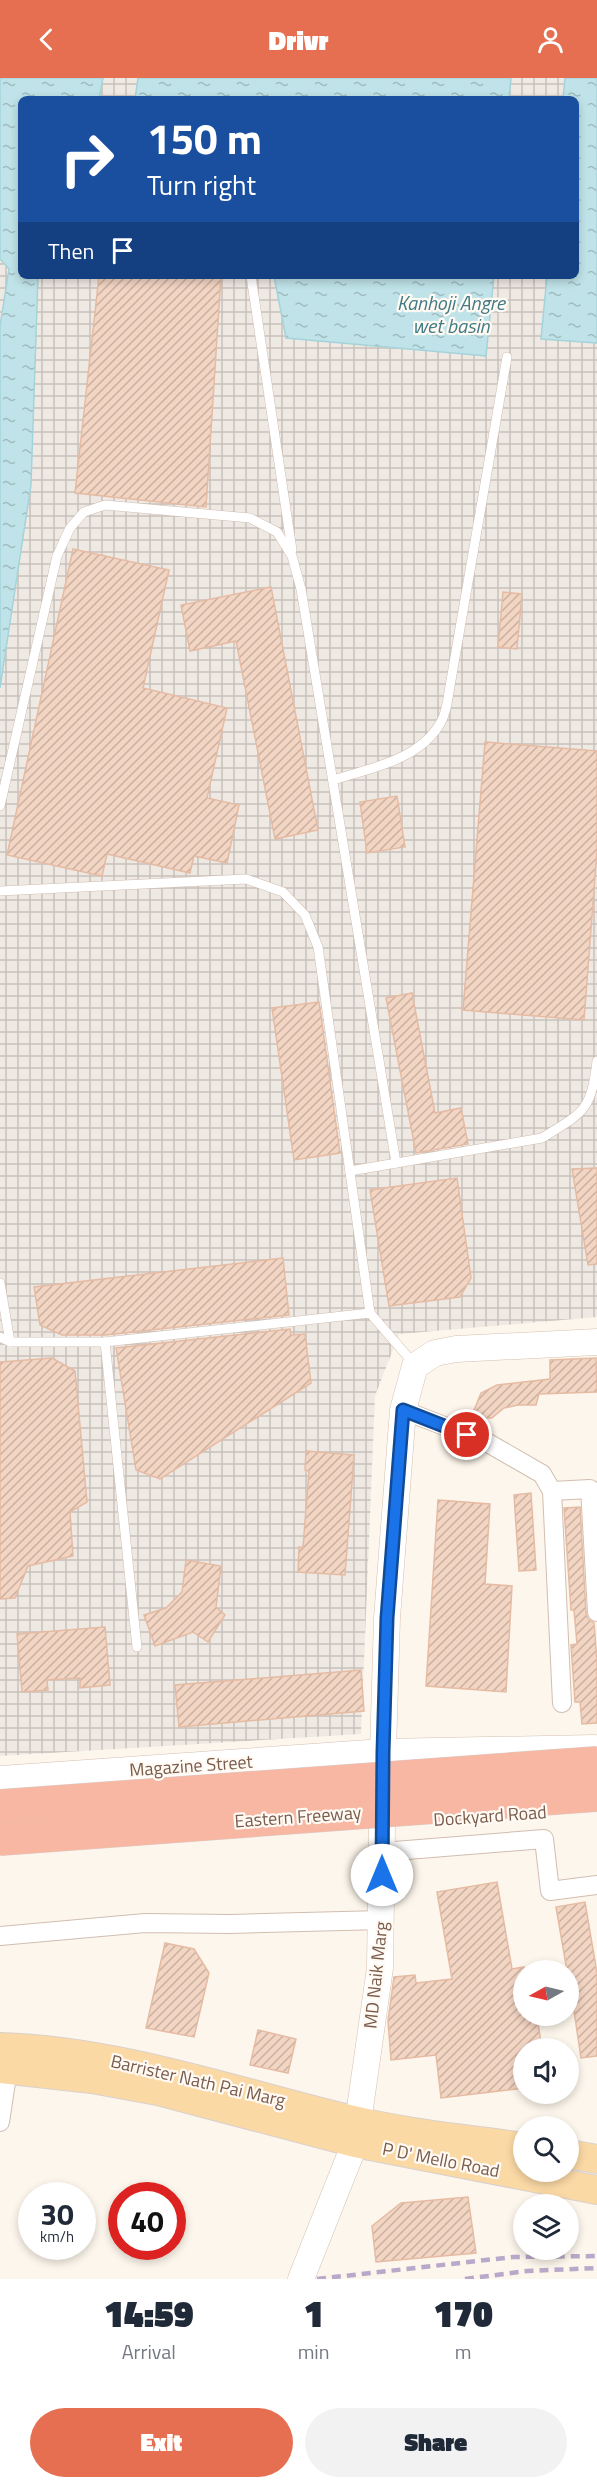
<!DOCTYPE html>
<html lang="en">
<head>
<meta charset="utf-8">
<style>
  :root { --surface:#fff; --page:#f2f2f3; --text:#1f2937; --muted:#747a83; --accent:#e76f51 }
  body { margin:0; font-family:"Titillium Web",sans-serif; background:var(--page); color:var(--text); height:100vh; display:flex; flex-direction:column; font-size:22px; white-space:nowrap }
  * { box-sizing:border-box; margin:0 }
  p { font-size:20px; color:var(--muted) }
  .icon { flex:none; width:33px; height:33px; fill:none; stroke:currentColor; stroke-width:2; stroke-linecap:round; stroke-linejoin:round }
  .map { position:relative; height:2201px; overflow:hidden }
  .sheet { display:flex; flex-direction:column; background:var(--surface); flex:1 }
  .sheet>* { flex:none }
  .guide { position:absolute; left:18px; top:18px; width:561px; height:183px; border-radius:9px; box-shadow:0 3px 9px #0003; background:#1a4fa0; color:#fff; overflow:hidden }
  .needle { width:39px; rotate:262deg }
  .controls { position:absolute; left:513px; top:1882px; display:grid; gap:12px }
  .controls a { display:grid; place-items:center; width:66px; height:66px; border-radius:50%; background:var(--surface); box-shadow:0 3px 9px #0003; font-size:30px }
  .speed { position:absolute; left:18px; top:2104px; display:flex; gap:12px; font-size:30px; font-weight:700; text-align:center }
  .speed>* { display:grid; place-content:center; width:78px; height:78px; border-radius:50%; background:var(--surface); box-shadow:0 3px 9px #0003; line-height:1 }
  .speed small { font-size:15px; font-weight:400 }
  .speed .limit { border:9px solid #d22; background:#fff; color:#111 }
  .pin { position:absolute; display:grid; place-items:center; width:51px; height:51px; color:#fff; margin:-26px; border:3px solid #fff; border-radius:50%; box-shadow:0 2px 6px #0007 }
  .me { position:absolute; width:66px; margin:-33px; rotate:0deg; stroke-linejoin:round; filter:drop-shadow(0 0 4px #0008) }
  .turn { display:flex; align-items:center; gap:21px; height:126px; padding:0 30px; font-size:27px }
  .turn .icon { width:78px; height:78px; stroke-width:2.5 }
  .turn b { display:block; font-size:42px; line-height:51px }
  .then { display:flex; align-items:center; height:57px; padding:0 30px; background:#0003; gap:12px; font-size:22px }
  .eta { display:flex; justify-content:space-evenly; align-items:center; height:102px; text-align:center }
  .eta b { font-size:36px; font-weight:800; line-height:42px }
  .primary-button { display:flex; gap:12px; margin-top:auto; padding:12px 30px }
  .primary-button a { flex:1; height:69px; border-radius:36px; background:var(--accent); color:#fff; font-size:24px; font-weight:800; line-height:69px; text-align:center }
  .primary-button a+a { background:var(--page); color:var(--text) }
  header { display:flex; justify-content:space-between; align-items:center; height:78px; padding:0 30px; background:var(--accent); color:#fff; font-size:27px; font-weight:800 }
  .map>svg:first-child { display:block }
  .industrial { fill:url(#industrial-grid) }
  .water { fill:url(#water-ripples); stroke:#a5d3da; stroke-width:1.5 }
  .building { fill:url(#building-hatch); stroke:#e6bba3; stroke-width:1.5 }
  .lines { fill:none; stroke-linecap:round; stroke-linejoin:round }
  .lane-casing { stroke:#d1beb0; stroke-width:10 }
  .street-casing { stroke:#d1beb0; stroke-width:20 }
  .secondary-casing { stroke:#d6c0b0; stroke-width:27 }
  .primary-casing { stroke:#dad1cd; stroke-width:30 }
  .lane { stroke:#fff; stroke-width:9 }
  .street { stroke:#fff; stroke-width:18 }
  .secondary { stroke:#fff; stroke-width:26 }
  .primary { stroke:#fbd9a5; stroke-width:28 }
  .rail { stroke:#b9a8c9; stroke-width:4.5; stroke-dasharray:9 6; stroke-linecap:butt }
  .highway-bridge-casing { stroke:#dad1cd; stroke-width:34; stroke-linecap:butt }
  .highway-bridge { stroke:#f7b7a3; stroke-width:33 }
  .route-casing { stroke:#114b97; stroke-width:15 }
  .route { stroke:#1a73e8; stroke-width:10 }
  .labels { text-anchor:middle; stroke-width:4.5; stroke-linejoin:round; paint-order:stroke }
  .street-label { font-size:18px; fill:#7a5c4d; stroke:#fffaf3 }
  .water-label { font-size:20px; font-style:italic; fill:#437c86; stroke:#fffaf3 }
</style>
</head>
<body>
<header><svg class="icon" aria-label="back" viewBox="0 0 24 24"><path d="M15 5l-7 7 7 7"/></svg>Drivr<svg class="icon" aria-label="person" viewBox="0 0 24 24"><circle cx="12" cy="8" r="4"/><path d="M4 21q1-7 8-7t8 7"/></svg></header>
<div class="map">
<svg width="597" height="2201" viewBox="0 0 597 2201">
  <defs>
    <pattern id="industrial-grid" width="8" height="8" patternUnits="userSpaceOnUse" patternTransform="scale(1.5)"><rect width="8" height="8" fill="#efe9e4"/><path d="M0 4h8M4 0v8" fill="none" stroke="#c7c0bb"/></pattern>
    <pattern id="water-ripples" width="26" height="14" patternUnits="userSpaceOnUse" patternTransform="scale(1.5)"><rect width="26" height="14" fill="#bfe3e8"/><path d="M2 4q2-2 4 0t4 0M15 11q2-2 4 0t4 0" fill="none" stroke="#a0bbbe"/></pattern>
    <pattern id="building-hatch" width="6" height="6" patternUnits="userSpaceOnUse" patternTransform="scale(1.5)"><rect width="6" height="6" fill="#f3d5c3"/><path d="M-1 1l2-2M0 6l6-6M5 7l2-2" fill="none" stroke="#cab0a1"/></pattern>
  </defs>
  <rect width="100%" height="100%" fill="#fdf6ec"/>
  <g class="industrial">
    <polygon points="103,0 566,0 564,21 99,21"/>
    <polygon points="0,181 5,188 21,198 547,198 542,261 597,265 597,1239 399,1256 375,1318 361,1656 0,1678"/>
  </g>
  <g class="water">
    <polygon points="0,0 103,0 99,21 21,21 21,198 38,198 31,407 0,610 0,248 9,191 0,181"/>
    <polygon points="138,0 511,0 509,21 135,21"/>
    <polygon points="565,0 597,0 597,265 541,261 547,198 576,198 576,21 563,21"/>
    <polygon points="274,198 494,198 486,278 286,260"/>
  </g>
  <g class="building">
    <polygon points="99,198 221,198 206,429 75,415"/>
    <polygon points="73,471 169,492 143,610 227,630 207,720 239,727 227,785 194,778 190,795 107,776 102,798 7,777"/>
    <polygon points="271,509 318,752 275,761 236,563 190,573 181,527"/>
    <polygon points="503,514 522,516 517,571 498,569"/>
    <polygon points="485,664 597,673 597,773 584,942 463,932"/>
    <polygon points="397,718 405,769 367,775 360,724"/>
    <polygon points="412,915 435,1035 461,1030 468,1066 416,1075 386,920"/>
    <polygon points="319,924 340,1075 294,1082 272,930"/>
    <polygon points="597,1090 597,1186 588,1187 572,1091"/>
    <polygon points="457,1100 471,1200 460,1219 389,1228 370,1112"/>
    <polygon points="283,1180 289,1237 105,1257 62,1257 40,1247 34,1209"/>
    <polygon points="290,1251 291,1257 305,1256 311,1305 160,1401 136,1392 116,1270"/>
    <polygon points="52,1280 75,1293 87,1424 70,1434 73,1478 28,1488 15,1520 0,1521 0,1284"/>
    <polygon points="596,1280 597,1314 539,1316 536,1327 518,1327 504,1330 492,1340 482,1340 474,1332 481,1315 497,1307 550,1301 550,1282"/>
    <polygon points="306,1373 354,1377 345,1497 298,1494 299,1469 303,1469 309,1393 305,1392"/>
    <polygon points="531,1415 536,1492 519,1493 514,1417"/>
    <polygon points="438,1422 490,1426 485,1506 512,1508 506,1614 426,1608"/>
    <polygon points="580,1429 586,1535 588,1541 594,1545 597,1583 597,1645 582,1646 580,1624 575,1624 571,1567 577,1566 574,1532 571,1532 564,1430"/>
    <polygon points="186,1482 221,1488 216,1529 225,1537 208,1564 193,1554 155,1568 144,1537 166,1530 182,1514"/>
    <polygon points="105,1549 110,1607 80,1610 80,1600 47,1602 48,1612 22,1614 17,1556"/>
    <polygon points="361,1592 364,1633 179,1649 175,1607"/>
    <polygon points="497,1804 512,1891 524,1889 524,1938 537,1938 542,1971 524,1971 524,2010 441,2020 436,1977 391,1982 388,1943 394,1899 415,1897 416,1905 452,1901 437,1814"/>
    <polygon points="585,1824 597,1895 597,1978 581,1980 568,1893 567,1893 556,1829"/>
    <polygon points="165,1865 194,1871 209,1895 194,1959 146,1950"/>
    <polygon points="258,1952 296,1961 288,1995 250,1987"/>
    <polygon points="468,2119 476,2175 376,2184 372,2148 401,2125"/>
  </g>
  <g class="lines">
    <g class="lane-casing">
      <g id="lane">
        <polyline points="251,198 292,472"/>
        <path d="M333,702c38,-12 87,-20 108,-58 6,-10 7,-25 9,-36l57,-329"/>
        <polyline points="0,728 57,478 70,450 84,434 105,427 250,440 277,454 292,478 301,511 396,1085"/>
        <polyline points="0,813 246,801 283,814 305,837 318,869 370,1235"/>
        <path d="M350,1093l192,-33c42,-26 49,-27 55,-77"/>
        <polyline points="0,1205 10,1264"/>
        <polyline points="0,1259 10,1264 105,1264 370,1235 415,1287"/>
        <polyline points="105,1264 137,1569"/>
      </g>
    </g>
    <g class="street-casing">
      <g id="street">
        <polyline points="403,1332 488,1365 542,1396 552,1413 562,1625"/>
        <polyline points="552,1413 590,1411 597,1534"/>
        <polyline points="382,1774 544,1761 550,1813 597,1807"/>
        <polyline points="0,1858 145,1845 230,1846 382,1842"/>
        <polyline points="0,2044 8,1991"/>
      </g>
    </g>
    <g class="secondary-casing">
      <g id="secondary">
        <polyline points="0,1701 383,1674 594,1670"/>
        <polyline points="301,2201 355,2065 380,1890 383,1674 387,1540 403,1332 415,1288 435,1275 456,1271 597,1264"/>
      </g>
    </g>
    <g class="primary-casing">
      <g id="primary">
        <path d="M0,1969c123,4 238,46 357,74 54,13 111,18 167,26"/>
        <polyline points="0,1991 92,2001 158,2013 355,2065 597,2112"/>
        <polyline points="568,2076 597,2081"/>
      </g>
    </g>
    <use href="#lane" class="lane"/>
    <use href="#street" class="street"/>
    <use href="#secondary" class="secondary"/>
    <use href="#primary" class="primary"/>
    <g class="rail">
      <polyline points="317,2201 513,2179 597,2178"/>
      <polyline points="465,2201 527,2193 597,2190"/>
    </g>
    <g class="highway-bridge-casing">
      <g id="highway-bridge">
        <polyline points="0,1728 597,1685"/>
        <polyline points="0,1761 597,1717"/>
      </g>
    </g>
    <use href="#highway-bridge" class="highway-bridge"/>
  </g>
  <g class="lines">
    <g class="route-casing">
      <polyline id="route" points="382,1797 383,1674 387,1540 403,1332 467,1357"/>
    </g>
    <use href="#route" class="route"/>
  </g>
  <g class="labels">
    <g class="street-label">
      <text transform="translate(191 1688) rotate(-4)" y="6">Magazine Street</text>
      <text transform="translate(490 1738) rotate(-4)" y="6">Dockyard Road</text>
      <text transform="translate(298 1739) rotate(-4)" y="6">Eastern Freeway</text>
      <text transform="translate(376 1897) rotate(-84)" y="6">MD Naik Marg</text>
      <text transform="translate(198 2003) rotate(13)" y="6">Barrister Nath Pai Marg</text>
      <text transform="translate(441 2082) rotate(11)" y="6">P D' Mello Road</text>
    </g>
    <g class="water-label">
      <text x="451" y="232">Kanhoji Angre<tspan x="451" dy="23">wet basin</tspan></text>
    </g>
  </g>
</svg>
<div class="controls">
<a><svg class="needle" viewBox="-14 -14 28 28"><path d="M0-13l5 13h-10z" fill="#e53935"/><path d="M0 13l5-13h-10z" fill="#747a83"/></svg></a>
<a><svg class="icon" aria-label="sound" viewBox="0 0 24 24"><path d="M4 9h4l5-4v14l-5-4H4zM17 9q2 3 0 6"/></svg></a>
<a><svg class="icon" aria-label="search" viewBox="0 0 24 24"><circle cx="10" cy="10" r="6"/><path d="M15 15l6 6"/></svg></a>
<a><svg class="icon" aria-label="layers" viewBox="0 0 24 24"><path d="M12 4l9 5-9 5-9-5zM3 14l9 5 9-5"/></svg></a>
</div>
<div class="speed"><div>30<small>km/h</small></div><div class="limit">40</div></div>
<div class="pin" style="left:467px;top:1357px;background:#d93025"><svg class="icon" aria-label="arrive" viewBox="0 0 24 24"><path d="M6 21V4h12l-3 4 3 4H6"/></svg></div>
<svg class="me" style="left:382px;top:1797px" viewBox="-20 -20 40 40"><circle r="19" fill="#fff"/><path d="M0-13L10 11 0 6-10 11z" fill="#1a73e8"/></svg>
<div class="guide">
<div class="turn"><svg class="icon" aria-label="right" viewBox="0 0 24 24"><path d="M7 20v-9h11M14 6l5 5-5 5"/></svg><div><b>150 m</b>Turn right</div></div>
<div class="then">Then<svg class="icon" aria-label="arrive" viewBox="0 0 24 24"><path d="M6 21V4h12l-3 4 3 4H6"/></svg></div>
</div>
</div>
<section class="sheet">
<div class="eta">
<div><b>14:59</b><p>Arrival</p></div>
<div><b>1</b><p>min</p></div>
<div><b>170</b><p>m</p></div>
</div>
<div class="primary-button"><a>Exit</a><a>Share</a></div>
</section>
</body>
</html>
